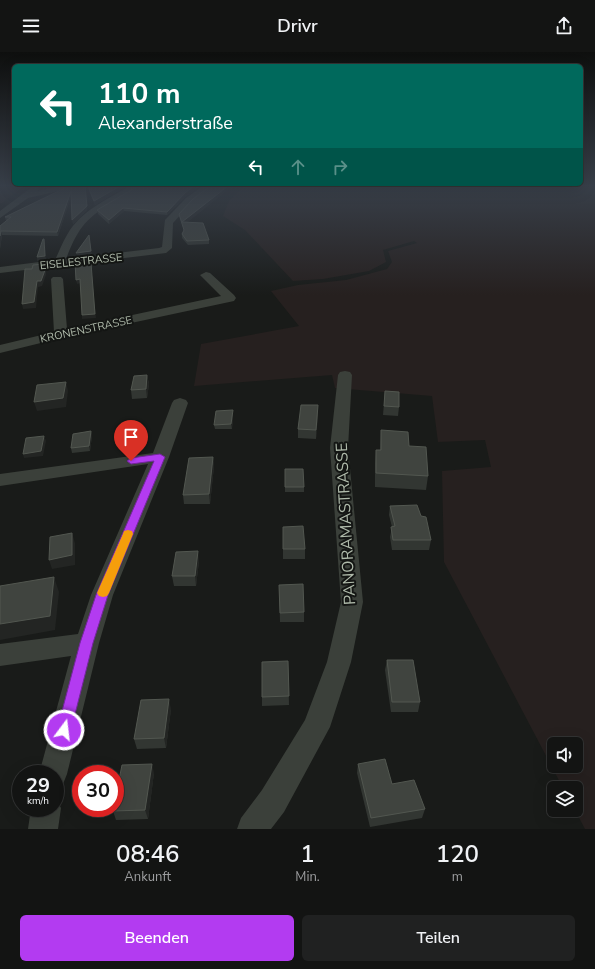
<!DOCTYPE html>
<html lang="de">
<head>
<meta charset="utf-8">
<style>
  :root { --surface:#131413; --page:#202121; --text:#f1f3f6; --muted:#9d9ea0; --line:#323333; --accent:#b33bf1 }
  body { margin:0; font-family:"Nunito Sans",sans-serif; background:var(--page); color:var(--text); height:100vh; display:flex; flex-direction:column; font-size:15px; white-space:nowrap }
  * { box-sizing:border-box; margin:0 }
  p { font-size:13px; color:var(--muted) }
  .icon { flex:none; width:22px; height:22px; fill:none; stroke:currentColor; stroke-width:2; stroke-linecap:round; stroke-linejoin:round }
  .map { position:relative; height:777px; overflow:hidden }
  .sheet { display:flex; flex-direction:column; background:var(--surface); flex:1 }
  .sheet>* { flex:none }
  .top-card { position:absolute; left:12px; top:12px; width:571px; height:122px; border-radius:6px; box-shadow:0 4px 16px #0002,0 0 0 1px var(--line); background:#00695c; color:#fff; overflow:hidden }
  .controls { position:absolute; left:547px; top:685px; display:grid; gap:8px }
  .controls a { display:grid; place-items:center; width:36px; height:36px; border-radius:6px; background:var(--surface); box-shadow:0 4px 16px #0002,0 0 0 1px var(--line); font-size:20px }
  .speed { position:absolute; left:12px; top:713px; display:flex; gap:8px; font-size:20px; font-weight:700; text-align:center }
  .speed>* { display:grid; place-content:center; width:52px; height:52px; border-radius:50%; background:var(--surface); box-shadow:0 4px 16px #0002,0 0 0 1px var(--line); line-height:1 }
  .speed small { font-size:10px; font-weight:400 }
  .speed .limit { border:6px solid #d22; background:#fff; color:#111 }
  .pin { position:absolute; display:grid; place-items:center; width:34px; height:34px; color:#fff; margin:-41px -17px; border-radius:50% 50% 50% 0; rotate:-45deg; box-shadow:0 0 4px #0007 }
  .pin .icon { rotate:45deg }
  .me { position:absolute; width:44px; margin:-22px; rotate:15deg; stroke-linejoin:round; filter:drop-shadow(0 0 3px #0008) }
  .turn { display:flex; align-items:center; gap:14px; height:84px; padding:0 20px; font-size:18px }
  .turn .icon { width:52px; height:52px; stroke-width:2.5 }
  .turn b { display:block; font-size:28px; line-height:34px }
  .lanes { display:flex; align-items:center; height:38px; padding:0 20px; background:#0003; justify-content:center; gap:20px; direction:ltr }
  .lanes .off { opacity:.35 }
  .eta { display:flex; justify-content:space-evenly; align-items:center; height:68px; text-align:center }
  .eta b { font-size:24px; font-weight:600; line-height:28px }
  .button { display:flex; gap:8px; margin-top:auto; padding:8px 20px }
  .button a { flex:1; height:46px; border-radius:6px; background:var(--accent); color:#fff; font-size:16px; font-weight:600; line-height:46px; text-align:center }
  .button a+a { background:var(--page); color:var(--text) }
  header { display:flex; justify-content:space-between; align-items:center; height:52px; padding:0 20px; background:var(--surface); font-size:18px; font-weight:600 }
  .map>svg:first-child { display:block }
  .green { fill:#26201f; fill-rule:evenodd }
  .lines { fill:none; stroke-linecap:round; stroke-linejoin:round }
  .minor { fill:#3b403a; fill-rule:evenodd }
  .wall { fill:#323632 }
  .shaded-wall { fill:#232523 }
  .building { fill:#40443f; stroke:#525750 }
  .route { fill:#b33bf1; stroke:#74269d }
  .slow { fill:#f59e0b }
  .labels { text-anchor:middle; stroke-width:4; stroke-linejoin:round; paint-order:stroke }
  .far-street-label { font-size:11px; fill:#b0bbab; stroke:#141614 }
  .near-street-label { font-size:16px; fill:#b0bbab; stroke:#141614 }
</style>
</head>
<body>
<header><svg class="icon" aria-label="menu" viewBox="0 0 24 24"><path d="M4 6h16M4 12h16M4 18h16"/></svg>Drivr<svg class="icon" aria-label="share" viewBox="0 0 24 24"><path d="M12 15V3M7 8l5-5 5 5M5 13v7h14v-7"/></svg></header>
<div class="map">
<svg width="595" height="777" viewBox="0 0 595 777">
  <rect width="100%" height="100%" fill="#191b19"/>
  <g class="green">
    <polygon points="0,134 24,134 2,151 0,151"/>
    <path d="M244,134h351v643h-10l-10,-19h1v-22h-13l-119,-226 -2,-91 49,-4 -6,-27 -47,2 -6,-46 -97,-8 -3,-13 -138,11 7,-42 98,-18 -28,-35 27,-6 48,-5 41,-11 5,-7 -4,-11 29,-8 -3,-2 -31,9 3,12 -17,9 -46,8 -30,2 -48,-51 -22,-14 6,-15zM554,692h22v22h-22z"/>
  </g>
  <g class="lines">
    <g class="minor">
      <polygon points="62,134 80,134 28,146 0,166 0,159 32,135 38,135 39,137 37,139"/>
      <path d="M130,134h11c-7,6 -17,10 -25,15 -30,16 -38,27 -50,58l93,-11 3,-1 3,-27 21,-22 17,-12h10l-21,16 -19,21 -1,25 -6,5 -166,20v-6l55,-7c4,-8 7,-17 12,-25 14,-25 40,-35 63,-49z"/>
      <polygon points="206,220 210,221 234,243 236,246 234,249 61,286 0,301 0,293 54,280 51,227 53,225 61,225 63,227 67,277 221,244 200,223"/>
      <polygon points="345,319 350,320 352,323 348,396 363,550 351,610 330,675 284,760 271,777 237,777 241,766 262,738 305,668 327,610 341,550 330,396 338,323 340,320"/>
      <polygon points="180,346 186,348 188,351 169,405 113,543 99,591 67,722 63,732 55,736 55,722 39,722 71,604 0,614 0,592 78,582 91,543 148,412 0,434 0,422 153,401 172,351 174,348"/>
      <polygon points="55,745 61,756 58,777 28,777 31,756 55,756"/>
    </g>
  </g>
  <g class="wall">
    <polygon points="69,134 85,134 87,158 73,172 71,144 58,184 2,183 0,197 0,174 6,169 5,165"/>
    <polygon points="87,134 126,134 95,153"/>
    <polygon points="138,134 200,134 185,145 167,163 124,159 109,172 98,162 97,158"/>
    <polygon points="210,134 232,134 187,170 209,188 209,192 188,193 182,186 182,182 184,179 180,166 179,162"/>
    <polygon points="147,323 149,332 147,346 132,347 131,338"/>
    <polygon points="385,339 399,355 398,364 383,363"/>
    <polygon points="318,362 316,387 298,386 298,377"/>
    <polygon points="233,363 232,377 215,377 214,373"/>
    <polygon points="381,378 409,394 428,424 426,438 375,435 375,411 376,398 380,398"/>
    <polygon points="91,379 92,384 90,399 72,401 71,396"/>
    <polygon points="137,379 136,393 118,395 117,390"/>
    <polygon points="213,405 214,414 210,452 184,452 183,443"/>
    <polygon points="285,417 304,435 304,440 285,440"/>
    <polygon points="390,454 421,464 431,488 429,498 392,498 390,485 392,475 389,463"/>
    <polygon points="283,475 305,497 305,507 283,507"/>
    <polygon points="199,509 196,534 174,534 172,524"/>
    <polygon points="279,533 304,560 304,570 280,570"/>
    <polygon points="387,608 420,650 418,660 391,660 385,618"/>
    <polygon points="288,609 289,653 262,654 262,645"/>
    <polygon points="171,657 166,696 137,697 134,687"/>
    <polygon points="358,712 392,732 425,757 422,766 370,775 357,721"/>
    <polygon points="154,721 148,767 116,768 113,759"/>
  </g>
  <g class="shaded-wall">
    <polygon points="85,134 87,158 73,172 72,168"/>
    <polygon points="120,134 126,134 95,153 94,149"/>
    <polygon points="194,134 200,134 185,145 167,163 167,160 185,141"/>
    <polygon points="228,134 232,134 183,174 182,170"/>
    <polygon points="71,139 71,143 58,184 57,180"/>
    <polygon points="123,156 124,159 109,172 109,168"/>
    <polygon points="1,179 2,183 0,197 0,184"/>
    <polygon points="89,183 92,202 77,204 76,201"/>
    <polygon points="44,187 45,191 46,208 37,209 37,205"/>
    <polygon points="91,211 96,266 82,267 82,263"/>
    <polygon points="44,212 46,217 46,223 42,234 38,235 36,256 23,257 22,252 37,229"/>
    <polygon points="80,227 81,231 77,232 76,228"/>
    <polygon points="147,323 149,332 147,346 146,337"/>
    <polygon points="66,330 68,339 66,355 37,359 34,350"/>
    <polygon points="318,353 318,362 316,387 316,378"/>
    <polygon points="233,358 233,363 232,377 231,372"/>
    <polygon points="136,374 137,379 136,393 135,389"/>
    <polygon points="91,379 92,384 90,399 89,394"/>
    <polygon points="44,384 46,389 43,404 24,406 23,402"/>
    <polygon points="213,405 214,414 210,452 209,442"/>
    <polygon points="72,481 75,491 75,513 52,517 49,508"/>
    <polygon points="198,499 199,509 196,534 195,524"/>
    <polygon points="54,525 59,540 55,578 0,588 0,572"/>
    <polygon points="169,647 171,657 166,696 164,686"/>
    <polygon points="152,712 154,721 148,767 145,758"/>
  </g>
  <g class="building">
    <polygon points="69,134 85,134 87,154 72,168 71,139 57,180 1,179 0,184 0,174 11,165 5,165"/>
    <polygon points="88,134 120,134 94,149"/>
    <polygon points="138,134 194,134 185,141 167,160 123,156 109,168 97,158"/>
    <polygon points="210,134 228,134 182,170 203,171 209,188 187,189 182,182 184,178 179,162 193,147"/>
    <polygon points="89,183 91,199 76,201"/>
    <polygon points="43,187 44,187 45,204 37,205"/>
    <polygon points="90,208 89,210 91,211 95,262 82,263 80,227 76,228 75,210"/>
    <polygon points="44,212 45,218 41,229 37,229 34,250 22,252 25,217 32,217 33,213"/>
    <polygon points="147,323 146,337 131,338 134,324"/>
    <polygon points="66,330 63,346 34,350 37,333"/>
    <polygon points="385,339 399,340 399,355 384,354"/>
    <polygon points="301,353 318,353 316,378 298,377"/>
    <polygon points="233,358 231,372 214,373 216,359"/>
    <polygon points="136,374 135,389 117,390 118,376"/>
    <polygon points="381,378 408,380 409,394 426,395 428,424 376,421 376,398 381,398"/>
    <polygon points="91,379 89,394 71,396 73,382"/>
    <polygon points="44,384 41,399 23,402 26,386"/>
    <polygon points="213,405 209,442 183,443 189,406"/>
    <polygon points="285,417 303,417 304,435 285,435"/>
    <polygon points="417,453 421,464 426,465 431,488 393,488 391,475 395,474 390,454"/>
    <polygon points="303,474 305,497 283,497 283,475"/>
    <polygon points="72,481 72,503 49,508 50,485"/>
    <polygon points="198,499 195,524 172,524 176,500"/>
    <polygon points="54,525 50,564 0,572 0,534"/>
    <polygon points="303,532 304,560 280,561 279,533"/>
    <polygon points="387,608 413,608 420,650 392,650"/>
    <polygon points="288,609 289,644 262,645 262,610"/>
    <polygon points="169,647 164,686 134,687 141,648"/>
    <polygon points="385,707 392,732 414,728 425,757 371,766 358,712"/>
    <polygon points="152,712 145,758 113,759 113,756 115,756 115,748 122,713"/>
  </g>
  <linearGradient id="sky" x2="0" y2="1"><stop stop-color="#0e0f0e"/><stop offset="0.55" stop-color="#383f49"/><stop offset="1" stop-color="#383f49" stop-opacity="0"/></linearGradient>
  <rect width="595" height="243" fill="url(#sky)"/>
  <polygon class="route" points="160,402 165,405 108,543 93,591 71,678 69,683 64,685 59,683 57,678 80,591 96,543 154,409 131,412 127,409 131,406"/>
  <polygon class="slow" points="128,478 132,479 133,482 109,541 107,544 103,545 99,544 97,541 123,482 124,479"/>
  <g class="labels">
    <g class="far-street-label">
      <text transform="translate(81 209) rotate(-6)" y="4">EISELESTRASSE</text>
      <text transform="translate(86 277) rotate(-12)" y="4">KRONENSTRASSE</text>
    </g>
    <g class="near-street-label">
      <text transform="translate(345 472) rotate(-93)" y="6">PANORAMASTRASSE</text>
    </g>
  </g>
</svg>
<div class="controls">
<a><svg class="icon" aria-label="sound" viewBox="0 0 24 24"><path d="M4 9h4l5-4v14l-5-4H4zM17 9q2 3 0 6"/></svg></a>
<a><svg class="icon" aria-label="layers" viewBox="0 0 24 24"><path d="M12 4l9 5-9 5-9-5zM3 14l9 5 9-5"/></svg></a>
</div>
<div class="speed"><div>29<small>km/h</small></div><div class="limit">30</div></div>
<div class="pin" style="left:131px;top:409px;background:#d93025"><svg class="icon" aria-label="arrive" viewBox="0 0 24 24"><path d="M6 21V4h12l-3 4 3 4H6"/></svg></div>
<svg class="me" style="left:64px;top:678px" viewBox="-20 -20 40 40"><circle r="17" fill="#b33bf1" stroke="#fff" stroke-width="3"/><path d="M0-11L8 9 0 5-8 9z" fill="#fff"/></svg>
<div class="top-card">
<div class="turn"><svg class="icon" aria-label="left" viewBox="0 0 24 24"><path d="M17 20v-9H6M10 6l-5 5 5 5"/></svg><div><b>110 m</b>Alexanderstraße</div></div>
<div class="lanes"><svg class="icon" aria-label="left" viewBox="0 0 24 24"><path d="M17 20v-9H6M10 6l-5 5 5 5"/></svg><svg class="icon off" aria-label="ahead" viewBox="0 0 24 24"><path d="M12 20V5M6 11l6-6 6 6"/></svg><svg class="icon off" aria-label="right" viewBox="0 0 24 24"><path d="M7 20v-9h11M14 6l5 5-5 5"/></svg></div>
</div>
</div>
<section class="sheet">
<div class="eta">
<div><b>08:46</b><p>Ankunft</p></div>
<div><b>1</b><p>Min.</p></div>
<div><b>120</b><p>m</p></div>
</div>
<div class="button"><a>Beenden</a><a>Teilen</a></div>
</section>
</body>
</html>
